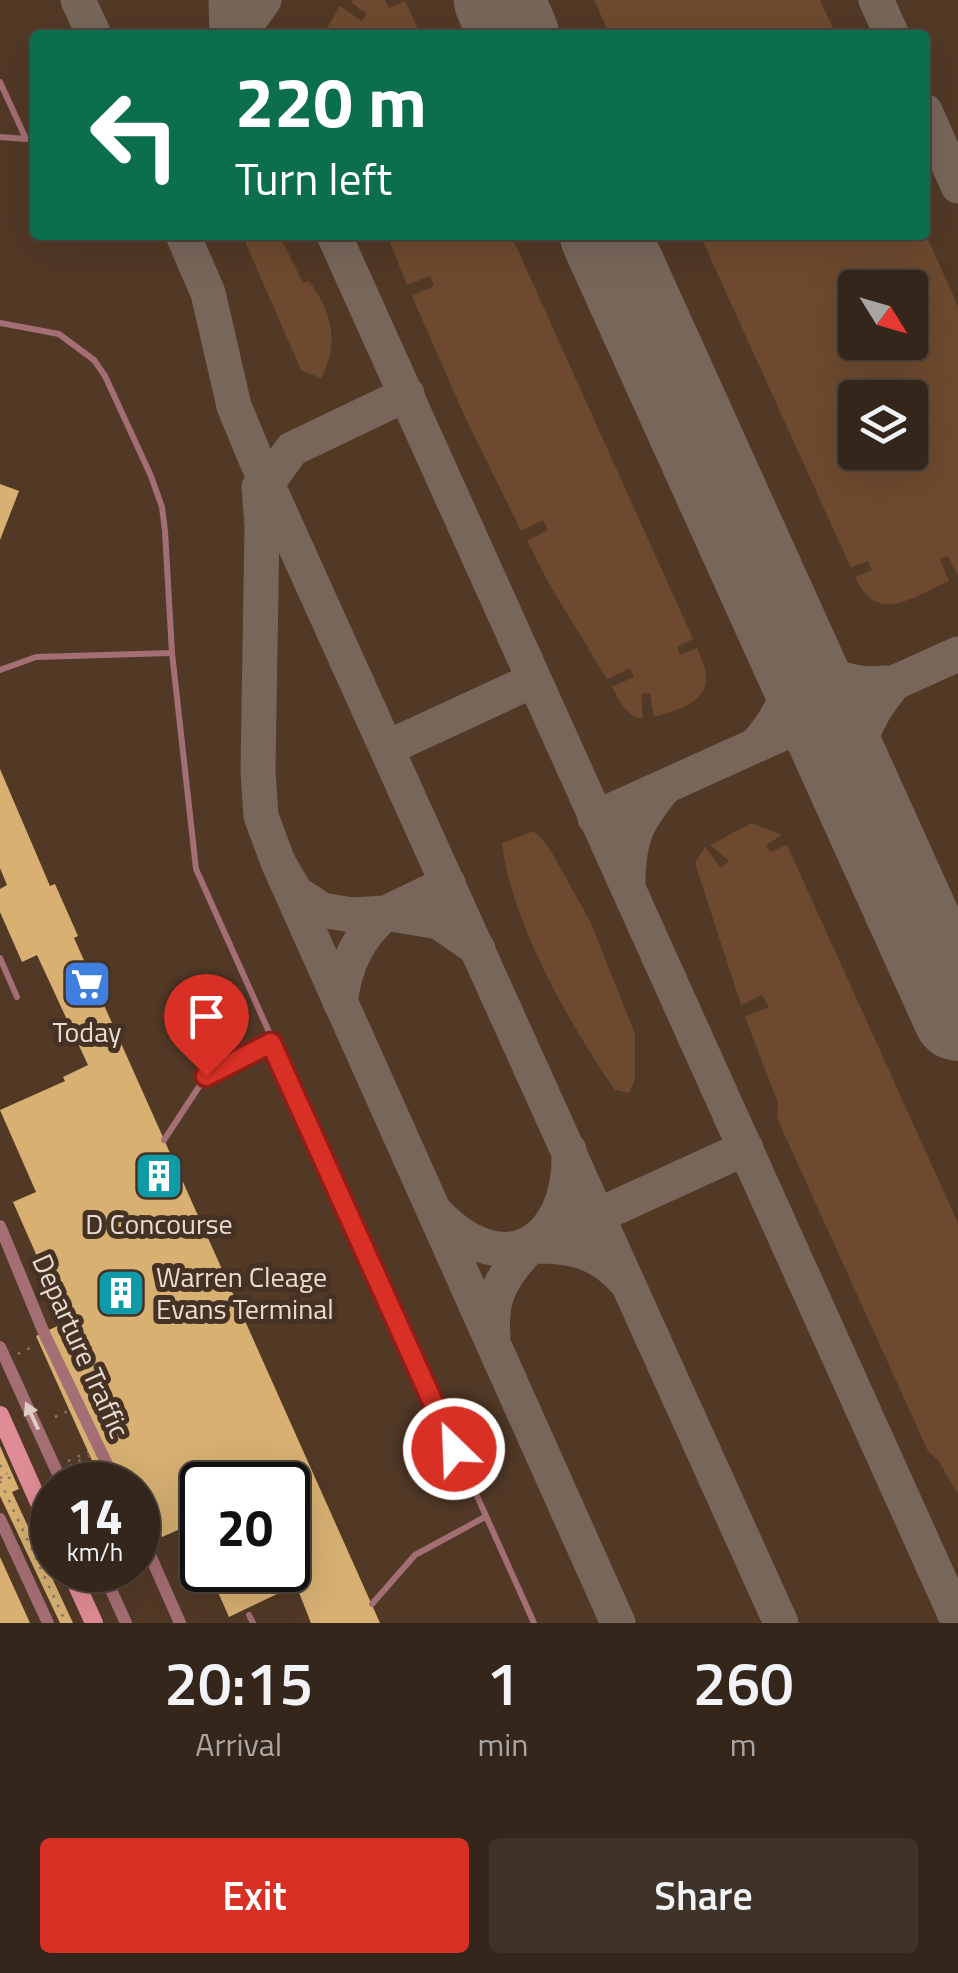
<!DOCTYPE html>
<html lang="en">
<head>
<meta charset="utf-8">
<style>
  :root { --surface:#34261b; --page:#3f3228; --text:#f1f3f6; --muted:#a9a5a3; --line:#4e433a; --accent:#d93025 }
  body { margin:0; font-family:"Titillium Web",sans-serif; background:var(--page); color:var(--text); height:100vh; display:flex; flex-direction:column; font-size:38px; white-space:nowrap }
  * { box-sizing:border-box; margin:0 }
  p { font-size:32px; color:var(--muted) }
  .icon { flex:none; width:55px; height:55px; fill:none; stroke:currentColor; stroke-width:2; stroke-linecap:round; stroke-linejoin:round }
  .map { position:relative; height:1623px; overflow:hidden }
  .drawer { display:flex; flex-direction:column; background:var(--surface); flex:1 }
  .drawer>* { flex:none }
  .banner { position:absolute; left:30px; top:30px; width:900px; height:210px; border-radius:10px; box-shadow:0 10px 40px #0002,0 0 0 2px var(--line); background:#0b6e4f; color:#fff; overflow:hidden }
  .needle { width:65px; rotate:127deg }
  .tools { position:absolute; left:838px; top:270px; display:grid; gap:20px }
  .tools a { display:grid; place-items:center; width:90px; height:90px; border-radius:10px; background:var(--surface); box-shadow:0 10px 40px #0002,0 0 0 2px var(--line); font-size:50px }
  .speed { position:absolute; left:30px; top:1462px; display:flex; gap:20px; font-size:50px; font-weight:700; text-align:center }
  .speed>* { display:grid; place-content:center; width:130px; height:130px; border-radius:50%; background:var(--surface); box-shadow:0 10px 40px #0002,0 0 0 2px var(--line); line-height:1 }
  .speed small { font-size:25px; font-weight:400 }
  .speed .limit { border:5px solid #111; border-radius:15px; background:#fff; color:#111 }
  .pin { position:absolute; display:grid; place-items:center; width:85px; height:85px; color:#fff; margin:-102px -42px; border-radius:50% 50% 50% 0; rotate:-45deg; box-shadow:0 0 10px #0007 }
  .pin .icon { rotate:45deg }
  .me { position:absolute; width:110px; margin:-55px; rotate:336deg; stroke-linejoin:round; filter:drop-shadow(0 0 8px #0008) }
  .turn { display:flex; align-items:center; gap:35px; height:210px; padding:0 40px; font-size:45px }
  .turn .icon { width:130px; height:130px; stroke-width:2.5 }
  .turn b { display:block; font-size:70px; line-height:85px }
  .eta { display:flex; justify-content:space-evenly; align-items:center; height:170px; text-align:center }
  .eta b { font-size:60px; font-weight:600; line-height:70px }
  .button { display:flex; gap:20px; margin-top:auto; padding:20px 40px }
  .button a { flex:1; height:115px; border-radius:10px; background:var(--accent); color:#fff; font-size:40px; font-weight:600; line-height:115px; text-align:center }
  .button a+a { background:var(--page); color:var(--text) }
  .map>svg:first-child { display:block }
  .built { fill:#523926; fill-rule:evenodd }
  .green { fill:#6d4a2f; fill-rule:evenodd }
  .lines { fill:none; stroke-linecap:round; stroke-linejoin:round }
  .taxiway { stroke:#78665a; stroke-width:35 }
  .runway { stroke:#78665a; stroke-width:90 }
  .building { fill:#d7b072 }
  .path { stroke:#87766a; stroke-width:2.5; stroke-dasharray:2.5 8; stroke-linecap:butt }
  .lane { stroke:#a36e74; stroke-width:6 }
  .street { stroke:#a36e74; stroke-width:12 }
  .secondary { stroke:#e08c96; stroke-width:18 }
  .oneway { fill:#deccc5 }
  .route-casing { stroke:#8d1f18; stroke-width:25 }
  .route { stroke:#d93025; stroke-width:18 }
  .labels { text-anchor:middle; stroke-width:10; stroke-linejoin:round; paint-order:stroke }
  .poi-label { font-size:28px; fill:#e9dcd3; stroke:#463224 }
  .street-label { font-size:28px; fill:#e9dcd3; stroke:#463224 }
</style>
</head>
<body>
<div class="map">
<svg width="958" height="1623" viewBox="0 0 958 1623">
  <rect width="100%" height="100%" fill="#463224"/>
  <path class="built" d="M0,0h958v1623h-958zM35,35h890v200h-890zM855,288h55v54h-55zM855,398h55v54h-55zM52,1485h86v85h-86zM202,1485h86v85h-86z"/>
  <g class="green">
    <polygon points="353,0 385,0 389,8 405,1 421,35 323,35 340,6 362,21 367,14 351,2"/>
    <polygon points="594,0 820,0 836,35 610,35"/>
    <path d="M925,233l33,73v270l-10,-20 -8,3 9,22c-37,16 -72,45 -94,-4l17,-7 -4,-9 -17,7 -151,-333zM855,288h55v54h-55zM855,398h55v54h-55z"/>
    <path d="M242,235h37l24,48 6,-2c23,32 31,61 12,97l-20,-8 -2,-5z"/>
    <path d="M387,235h124l182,404 -16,8 3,8 17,-7c22,46 2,56 -43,69l-4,-24 -9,1 2,25c-17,-3 -23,-18 -31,-32l22,-10 -4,-9 -23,11 -56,-92 -24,-46 21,-11 -5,-10 -22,11 -57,-116 -52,-119 22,-10 -4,-10 -23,9z"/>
    <polygon points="752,823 782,835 766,845 770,852 787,845 958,1223 958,1494 938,1460 928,1451 777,1118 778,1103 745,1017 769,1007 762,995 741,1005 695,863 705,847 721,868 729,861 710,845"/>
    <path d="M534,831l14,15 42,75 45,113v46l-6,13 -14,-3c-45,-65 -104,-168 -113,-247z"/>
  </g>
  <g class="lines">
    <g class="taxiway">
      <polyline points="78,0 94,35"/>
      <polyline points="226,0 227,35"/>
      <polyline points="876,0 892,35"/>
      <polyline points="239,35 264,0"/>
      <polyline points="925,111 958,186"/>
      <polyline points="183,235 208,293 234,406 255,457 781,1623"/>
      <polyline points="334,235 958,1621"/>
      <polyline points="259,487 262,526 258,771 261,816 278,862 296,893 322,910 352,915 386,913 448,883"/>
      <polyline points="264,503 271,478 292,449 407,394"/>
      <path d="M787,639c29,30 55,49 98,44"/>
      <path d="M756,745c32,-36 37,-59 31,-106"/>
      <polyline points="387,748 534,680"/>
      <path d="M857,792c-4,-43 7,-72 34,-105"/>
      <polyline points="595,818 958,654"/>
      <polyline points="278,862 618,1623"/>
      <path d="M628,885c0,-45 7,-62 36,-97"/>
      <path d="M340,1002c5,-36 17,-65 46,-89l53,9 39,27"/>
      <path d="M437,1214c69,71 135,28 132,-64"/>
      <polyline points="531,1246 746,1148"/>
      <path d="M493,1335c-4,-39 11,-62 38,-89 38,-1 67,4 94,35"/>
    </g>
    <g class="runway">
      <polyline points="499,0 514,35"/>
      <polyline points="605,235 958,1016"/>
    </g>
  </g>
  <g class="building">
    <polygon points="0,484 19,491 0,540"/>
    <polygon points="0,769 50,886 55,884 78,936 74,938 380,1623 311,1623 296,1585 229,1617 208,1570 288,1570 288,1485 202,1485 202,1559 187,1526 162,1537 155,1522 138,1530 138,1485 103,1485 36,1336 66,1322 13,1202 36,1192 0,1110 65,1081 63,1077 88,1065 37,955 22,962 0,912 0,889 7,885 0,868"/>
    <polygon points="0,1446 19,1489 12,1492 73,1623 60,1623 0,1496"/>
    <polygon points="0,1557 30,1623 0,1623"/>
  </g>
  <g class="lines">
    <g class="path">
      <polyline points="18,1354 34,1346"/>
      <polyline points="55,1417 68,1411"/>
      <polyline points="109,1442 118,1438"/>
      <polyline points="68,1461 88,1452"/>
      <polyline points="0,1465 7,1474"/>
      <polyline points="69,1466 89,1456"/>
      <polyline points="79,1469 92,1463"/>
      <polyline points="0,1478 8,1475 10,1479"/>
      <polyline points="0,1481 66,1623"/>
      <polyline points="138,1502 145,1499"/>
    </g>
    <g class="lane">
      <polyline points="0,82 26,139 0,137"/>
      <polyline points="0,323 59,334 94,360 105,376 151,476 162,507 165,531 172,653 196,869 534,1623"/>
      <polyline points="0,670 36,657 172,653"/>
      <polyline points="0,958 17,997"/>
      <polyline points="164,1140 206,1076 271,1043"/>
      <polyline points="372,1604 415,1555 485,1517"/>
      <polyline points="249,1615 253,1623"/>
    </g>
    <g class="street">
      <polyline points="0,1226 44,1333 117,1485"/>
      <polyline points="0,1347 63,1485"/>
      <polyline points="0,1519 48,1623"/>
      <polyline points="138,1528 180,1623"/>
      <polyline points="102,1570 126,1623"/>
    </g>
    <g class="secondary">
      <polyline points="0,1415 52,1532"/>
      <polyline points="70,1570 94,1623"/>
    </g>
  </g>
  <defs><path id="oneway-solid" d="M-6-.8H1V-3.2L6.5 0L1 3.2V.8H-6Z" transform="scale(2.5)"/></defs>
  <use class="oneway" href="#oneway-solid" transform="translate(32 1416) rotate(-115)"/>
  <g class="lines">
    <g class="route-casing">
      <polyline id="route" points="206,1076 271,1043 454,1449"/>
    </g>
    <use href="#route" class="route"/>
  </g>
  <defs>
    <g id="supermarket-square" transform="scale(2.5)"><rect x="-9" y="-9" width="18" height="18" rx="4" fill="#3f7fe0" stroke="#463224"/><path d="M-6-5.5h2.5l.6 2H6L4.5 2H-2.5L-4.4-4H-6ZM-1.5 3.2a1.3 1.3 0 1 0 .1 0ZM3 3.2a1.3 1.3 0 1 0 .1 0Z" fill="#fff"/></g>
    <g id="building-square" transform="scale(2.5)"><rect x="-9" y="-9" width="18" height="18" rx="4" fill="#0f9aa8" stroke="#463224"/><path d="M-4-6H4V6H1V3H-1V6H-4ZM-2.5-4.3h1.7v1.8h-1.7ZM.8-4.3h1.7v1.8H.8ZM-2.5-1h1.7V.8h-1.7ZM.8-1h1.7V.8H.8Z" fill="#fff"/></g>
  </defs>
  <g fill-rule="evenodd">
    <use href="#supermarket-square" x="87" y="984"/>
    <use href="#building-square" x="159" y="1176"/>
    <use href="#building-square" x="121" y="1293"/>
  </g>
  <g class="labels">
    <g class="poi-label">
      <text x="87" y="1042">Today</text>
      <text x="159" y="1234">D Concourse</text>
      <text x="156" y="1287" text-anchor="start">Warren Cleage<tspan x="156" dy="32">Evans Terminal</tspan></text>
    </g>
    <g class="street-label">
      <text transform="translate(81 1346) rotate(66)" y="10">Departure Traffic</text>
    </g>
  </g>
</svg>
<div class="tools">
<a><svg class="needle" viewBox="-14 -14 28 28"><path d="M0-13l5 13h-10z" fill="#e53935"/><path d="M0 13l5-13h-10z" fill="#a9a5a3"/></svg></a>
<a><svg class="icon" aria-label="layers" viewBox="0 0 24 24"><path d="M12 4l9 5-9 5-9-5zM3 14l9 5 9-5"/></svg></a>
</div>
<div class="speed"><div>14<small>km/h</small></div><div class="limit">20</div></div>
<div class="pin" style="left:206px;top:1076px;background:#d93025"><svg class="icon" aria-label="arrive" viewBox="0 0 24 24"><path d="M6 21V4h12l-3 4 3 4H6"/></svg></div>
<svg class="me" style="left:454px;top:1449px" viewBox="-20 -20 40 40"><circle r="17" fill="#d93025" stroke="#fff" stroke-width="3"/><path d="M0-11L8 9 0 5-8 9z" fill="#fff"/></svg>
<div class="banner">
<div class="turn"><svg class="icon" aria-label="left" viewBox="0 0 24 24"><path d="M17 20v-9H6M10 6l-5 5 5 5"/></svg><div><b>220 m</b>Turn left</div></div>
</div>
</div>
<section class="drawer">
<div class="eta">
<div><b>20:15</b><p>Arrival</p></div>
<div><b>1</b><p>min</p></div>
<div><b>260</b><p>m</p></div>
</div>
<div class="button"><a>Exit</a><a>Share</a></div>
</section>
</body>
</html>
